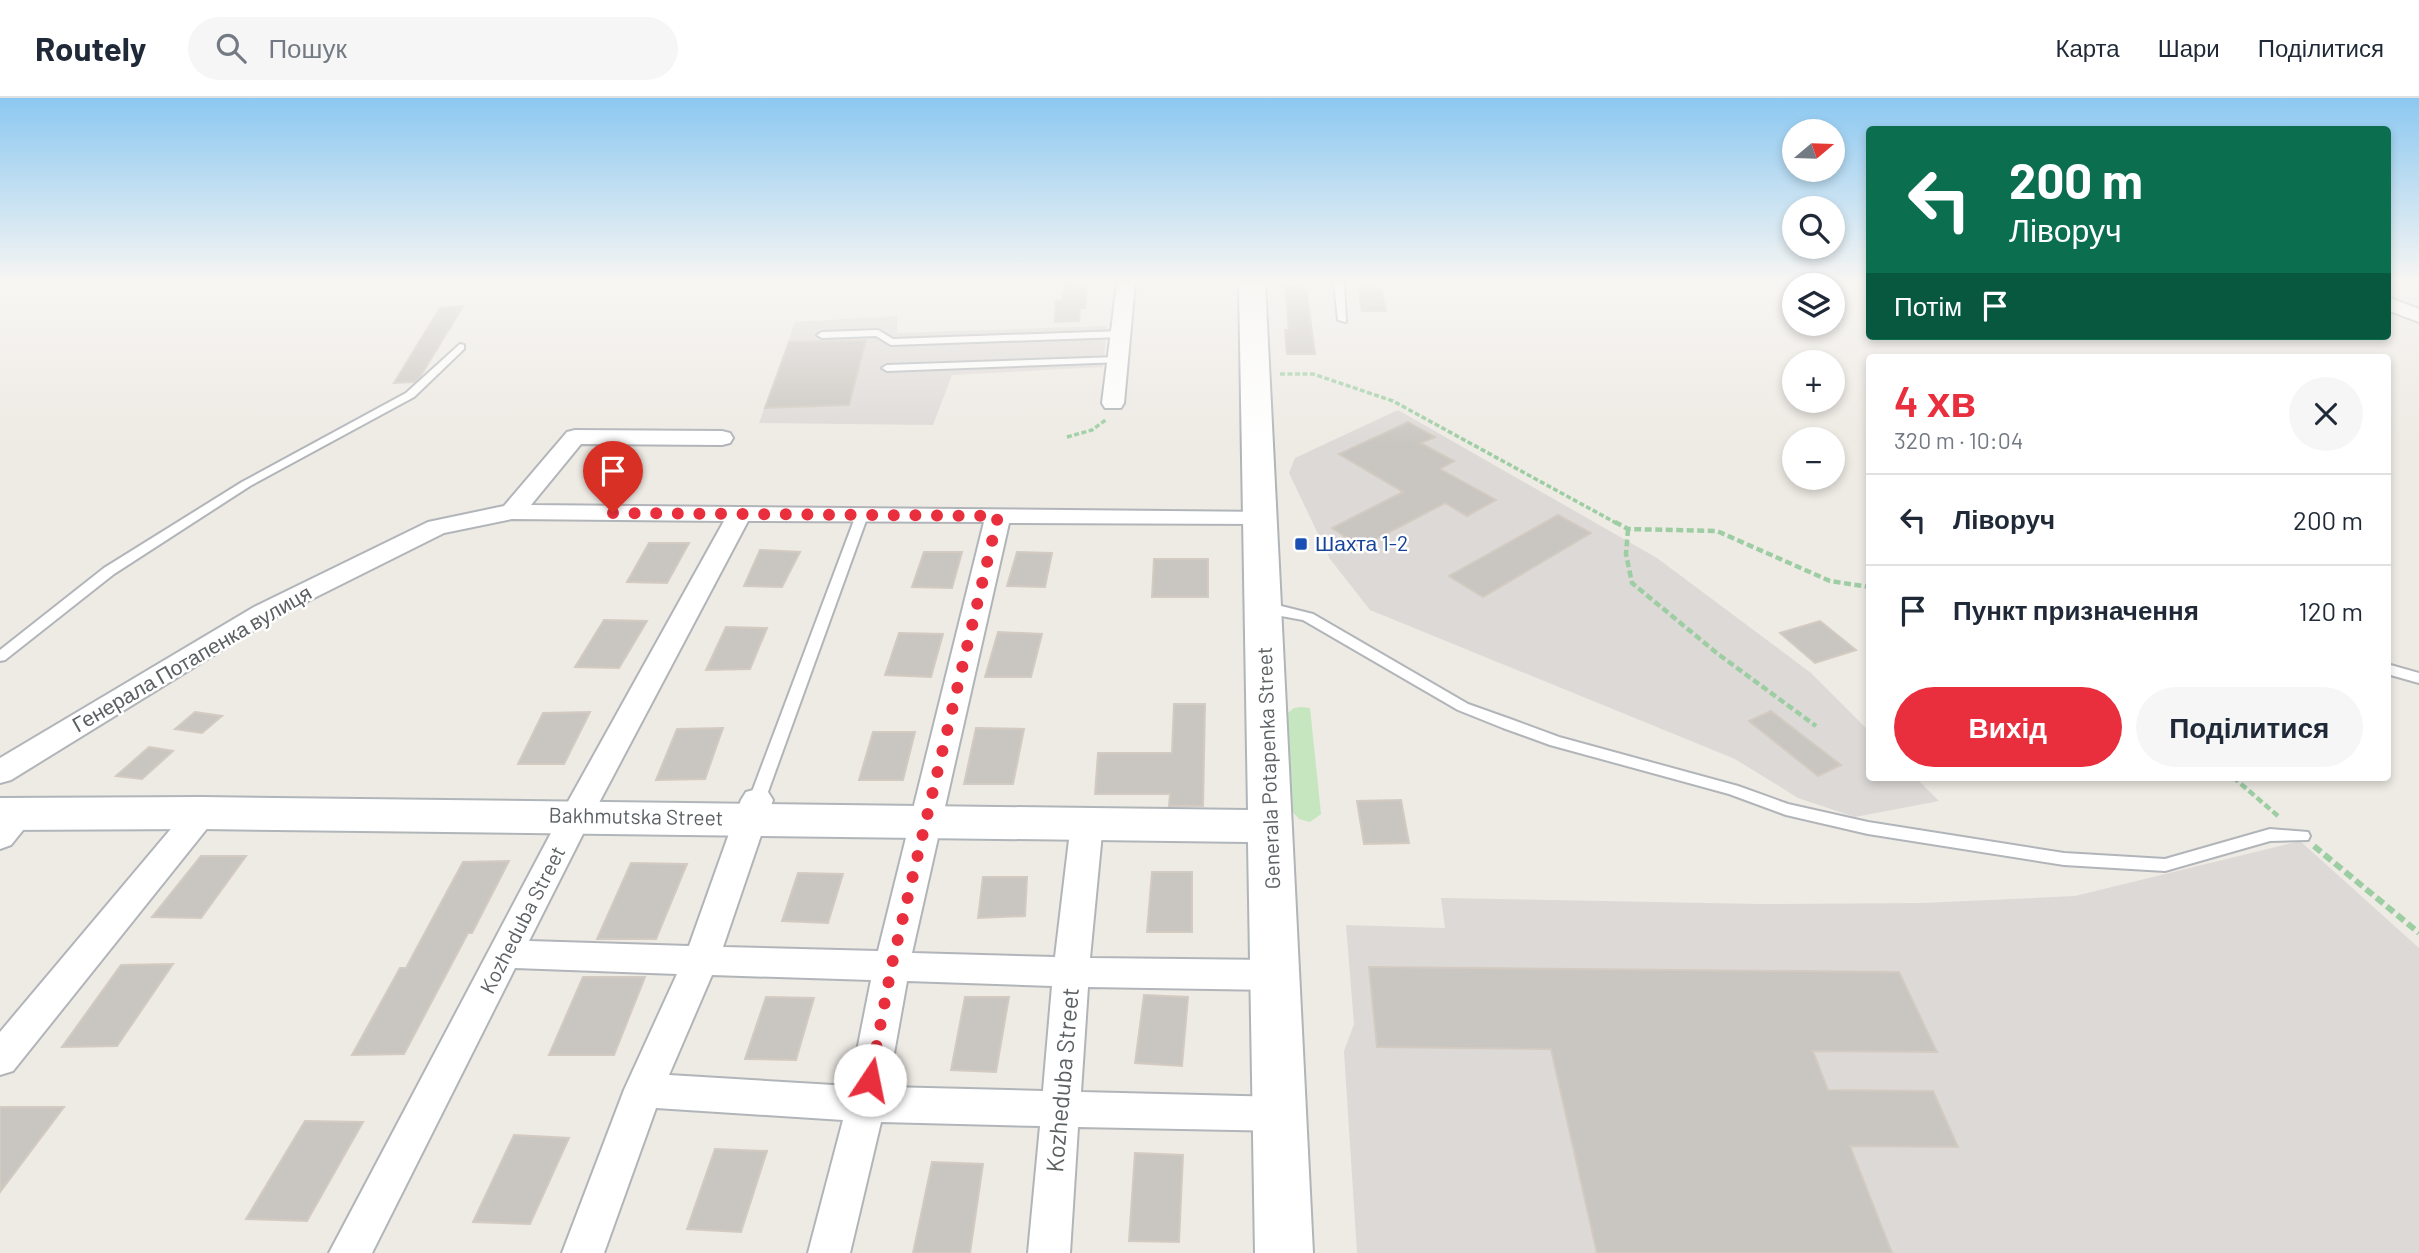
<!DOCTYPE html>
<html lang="uk">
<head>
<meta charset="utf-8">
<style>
  :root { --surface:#fff; --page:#f6f6f7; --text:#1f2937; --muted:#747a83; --line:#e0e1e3; --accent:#e92f3d }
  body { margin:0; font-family:Barlow,sans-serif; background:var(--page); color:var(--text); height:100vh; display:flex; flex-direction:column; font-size:26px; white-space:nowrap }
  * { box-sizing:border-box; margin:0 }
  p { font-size:23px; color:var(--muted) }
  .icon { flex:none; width:38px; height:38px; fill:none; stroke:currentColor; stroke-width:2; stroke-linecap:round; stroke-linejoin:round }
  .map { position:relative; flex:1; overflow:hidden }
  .drawer { position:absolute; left:1866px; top:256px; width:525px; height:427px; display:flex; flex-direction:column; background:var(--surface); border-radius:7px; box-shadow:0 4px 10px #0003 }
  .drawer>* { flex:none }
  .hud { position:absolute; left:1866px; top:28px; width:525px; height:214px; border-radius:7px; box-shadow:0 4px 10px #0003; background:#0b6e4f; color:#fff; overflow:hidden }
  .needle { width:46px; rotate:71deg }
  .buttons { position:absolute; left:1782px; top:21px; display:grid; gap:14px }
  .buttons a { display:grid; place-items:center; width:63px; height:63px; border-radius:50%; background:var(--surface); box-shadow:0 4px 10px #0003; font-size:35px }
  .pin { position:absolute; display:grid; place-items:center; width:60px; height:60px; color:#fff; margin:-72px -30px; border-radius:50% 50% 50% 0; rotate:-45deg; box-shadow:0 0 7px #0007 }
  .pin .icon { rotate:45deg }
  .me { position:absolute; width:77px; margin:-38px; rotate:11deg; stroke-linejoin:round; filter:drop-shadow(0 0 5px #0008) }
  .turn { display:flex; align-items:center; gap:24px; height:147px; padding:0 28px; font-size:32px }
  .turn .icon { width:91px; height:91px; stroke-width:2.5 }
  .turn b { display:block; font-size:49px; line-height:60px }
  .then { display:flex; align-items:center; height:66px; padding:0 28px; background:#0003; gap:14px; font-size:26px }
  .round { display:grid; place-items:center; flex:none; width:74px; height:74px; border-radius:37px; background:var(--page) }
  .head { display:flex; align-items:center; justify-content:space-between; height:119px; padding:0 28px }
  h1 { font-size:42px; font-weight:600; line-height:52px; color:var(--accent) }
  .action { display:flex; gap:14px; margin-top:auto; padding:14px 28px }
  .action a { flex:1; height:80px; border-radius:42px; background:var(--accent); color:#fff; font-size:28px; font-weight:600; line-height:80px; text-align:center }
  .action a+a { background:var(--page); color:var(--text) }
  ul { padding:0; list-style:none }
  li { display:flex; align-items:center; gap:21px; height:91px; padding:0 28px; border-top:2px solid var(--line) }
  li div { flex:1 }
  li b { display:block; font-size:26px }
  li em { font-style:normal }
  header { display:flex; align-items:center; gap:42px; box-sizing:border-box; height:98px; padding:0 35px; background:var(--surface); border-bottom:2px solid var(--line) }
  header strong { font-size:33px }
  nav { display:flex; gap:38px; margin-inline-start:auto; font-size:24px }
  .search { width:490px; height:63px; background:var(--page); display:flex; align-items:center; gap:18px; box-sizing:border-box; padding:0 24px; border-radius:38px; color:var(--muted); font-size:26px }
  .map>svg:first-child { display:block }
  .industrial { fill:#ddd9d6 }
  .green { fill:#c6e6c0 }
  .building { fill:#c9c5c0; stroke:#d3cbc2; stroke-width:2 }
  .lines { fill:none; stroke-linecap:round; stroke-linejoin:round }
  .lane-casing { stroke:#b1b5b9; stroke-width:4 }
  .street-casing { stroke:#b1b5b9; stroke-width:4 }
  .secondary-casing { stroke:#b0b5b9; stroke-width:4 }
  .path-far2 { stroke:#9dcea3; stroke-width:3.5; stroke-dasharray:5 2.5; stroke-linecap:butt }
  .path-far1 { stroke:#9dcea3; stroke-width:4.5; stroke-dasharray:7 3.5; stroke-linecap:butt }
  .path { stroke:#9dcea3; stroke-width:6; stroke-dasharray:9 4.5; stroke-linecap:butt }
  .lane { fill:#fff; fill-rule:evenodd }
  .street { fill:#fff; fill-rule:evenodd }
  .secondary { fill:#fff; fill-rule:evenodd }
  .route { stroke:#e92f3d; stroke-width:12; stroke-dasharray:0 21.6 }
  .transit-dot { fill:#1a4fb4; stroke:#fff; stroke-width:2.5 }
  .labels { text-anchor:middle; stroke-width:5; stroke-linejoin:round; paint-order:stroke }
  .transit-label { font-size:21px; fill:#164399; stroke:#fff; text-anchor:start }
  .street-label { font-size:21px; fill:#5c6164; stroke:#fff }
  .near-street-label { font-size:24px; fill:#5c6164; stroke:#fff }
</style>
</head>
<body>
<header>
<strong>Routely</strong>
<div class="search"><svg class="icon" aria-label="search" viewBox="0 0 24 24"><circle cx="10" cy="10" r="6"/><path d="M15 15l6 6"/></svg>Пошук</div>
<nav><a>Карта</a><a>Шари</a><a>Поділитися</a></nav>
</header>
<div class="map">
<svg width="2419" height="1155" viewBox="0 0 2419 1155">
  <rect width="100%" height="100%" fill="#eeeae4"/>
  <g class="industrial">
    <polygon points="897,218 897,235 1107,228 1103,269 952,277 933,327 759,325 795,224"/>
    <polygon points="1398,312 1657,460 1811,575 1869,633 1869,679 1915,679 1939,703 1855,719 1798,700 1735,661 1370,512 1330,461 1289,375 1295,360"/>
    <polygon points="2300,743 2419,850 2419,1155 1357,1155 1344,953 1354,926 1346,827 1445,830 1441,800 1760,806 1922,805 2075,798"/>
  </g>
  <polygon class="green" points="1301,609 1310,610 1321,716 1310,724 1299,721 1292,713 1283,619 1294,610"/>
  <g class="building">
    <polygon points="1065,185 1087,187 1085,210 1080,210 1079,223 1055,224 1056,203 1062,203"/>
    <polygon points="1285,189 1306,190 1315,256 1287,256 1285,232 1289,232"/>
    <polygon points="1358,190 1381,190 1386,213 1362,213"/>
    <polygon points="463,208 420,279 414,284 394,285 440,210"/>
    <polygon points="866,242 849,307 765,310 789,244"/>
    <polygon points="1408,324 1435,339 1420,345 1454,363 1440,371 1496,402 1467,418 1445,405 1361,449 1332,430 1403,394 1339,356"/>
    <polygon points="1558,417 1591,435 1483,499 1449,478"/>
    <polygon points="649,445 689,445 667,485 627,484"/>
    <polygon points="760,452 800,454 782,489 744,488"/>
    <polygon points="924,454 962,454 952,490 912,489"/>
    <polygon points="1017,454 1052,455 1045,489 1007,488"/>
    <polygon points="1154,461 1208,461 1208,499 1152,499"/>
    <polygon points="604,522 647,523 619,570 575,569"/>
    <polygon points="1820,523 1856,552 1815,565 1780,535"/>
    <polygon points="726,529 767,530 750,571 706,572"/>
    <polygon points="998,534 1042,536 1031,579 985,579"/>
    <polygon points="899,535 943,536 931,579 885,577"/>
    <polygon points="1174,606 1205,606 1203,708 1169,708 1170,696 1095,696 1098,655 1172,655"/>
    <polygon points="1771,613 1841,667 1818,678 1749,623"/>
    <polygon points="195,614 222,618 202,635 175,631"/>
    <polygon points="590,614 564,666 518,666 543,615"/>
    <polygon points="723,630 705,681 656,682 677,631"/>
    <polygon points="976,630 1024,631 1013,686 964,686"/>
    <polygon points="873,634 915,634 903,682 859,682"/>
    <polygon points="149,649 173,653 142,681 116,678"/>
    <polygon points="1401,702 1409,745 1364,746 1357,703"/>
    <polygon points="201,758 246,758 201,820 152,819"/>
    <polygon points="509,763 472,835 468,835 404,956 352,957 400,870 406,870 463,764"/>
    <polygon points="631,765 687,766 656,841 597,841"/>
    <polygon points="1152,774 1192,774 1192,834 1147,834"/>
    <polygon points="798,775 843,776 828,825 782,823"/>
    <polygon points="983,779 1027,779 1025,818 978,820"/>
    <polygon points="173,866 117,948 62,949 121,867"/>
    <polygon points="1369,869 1899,874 1937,954 1813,953 1828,992 1933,993 1958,1049 1850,1048 1892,1155 1597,1155 1551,951 1377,949"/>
    <polygon points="583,879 645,879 614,957 549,957"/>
    <polygon points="1144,897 1188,899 1182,968 1135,965"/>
    <polygon points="766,899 814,900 796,962 745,961"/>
    <polygon points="965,899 1009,899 996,974 951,972"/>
    <polygon points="0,1009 64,1009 0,1094"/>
    <polygon points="305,1023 363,1024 307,1123 246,1121"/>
    <polygon points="514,1037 569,1040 530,1126 473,1124"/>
    <polygon points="715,1051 767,1053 741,1134 687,1131"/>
    <polygon points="1135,1055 1183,1057 1179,1144 1129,1143"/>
    <polygon points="932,1064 983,1066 970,1155 913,1155"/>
  </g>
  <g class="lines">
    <g class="lane-casing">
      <g id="lane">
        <polygon points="1334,185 1344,185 1346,224 1338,222"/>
        <polygon points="878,232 893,241 1121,233 1126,236 1121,239 891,247 876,238 822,240 817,237 822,234"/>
        <polygon points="460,246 464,247 464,251 414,299 250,388 114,476 5,562 0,563 0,552 104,470 242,384 406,295"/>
        <polygon points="1118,259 1122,260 1122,264 887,273 882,270 887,267"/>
        <polygon points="862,413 868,417 765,702 762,706 752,706 749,702 856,417"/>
        <polygon points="1264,507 1281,508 1313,516 1468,606 1513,622 1559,639 1738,688 1788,706 1868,724 2064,755 2165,761 2270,731 2308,734 2310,738 2308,742 2270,743 2165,773 2064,767 1868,736 1786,717 1729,696 1550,647 1503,630 1458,612 1303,522 1259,514 1257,511"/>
        <polygon points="2387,566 2419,575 2419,585 2387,576"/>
      </g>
    </g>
    <g class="street-casing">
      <g id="street">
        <polygon points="1117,185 1135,185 1124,305 1121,310 1105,310 1102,305"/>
        <polygon points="2387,199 2419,211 2419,224 2387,212"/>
        <path d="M575,332l147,1 8,2 3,5 -3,5 -8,2 -141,-1 -50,61 739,7 3,5 -3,5 -9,2 -252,-1 -97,430 143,4 16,-134 5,-8 11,-4 11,4 5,8 -13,135 186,2 12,5 6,10 -6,10 -12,5 -188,-3 -7,105 198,5 14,5 5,12 -5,12 -14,5 -201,-4 -8,126h-42l12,-127 -159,-4 -31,131h-42l35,-133 -187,-12 -52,145h-42l62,-163 53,-116 -162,-6 -143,285h-43l231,-437 164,-295 -212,-2 -68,14 -172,86 -261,161 -11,3v-25l254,-151 174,-85 76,-16 63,-74zM748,423l236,1 -106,429 -155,-4 50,-147 -5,-8 -11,-3 -11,3 -5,8 -52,146 -160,-5 63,-125zM712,877l159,5 -21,106 -181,-11zM907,883l145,5 -9,105 -155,-4z"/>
        <polygon points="202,703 213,707 218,715 213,723 13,973 0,977 0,934 191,707"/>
        <polygon points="20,704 31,708 36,716 11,747 0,751 0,718 9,708"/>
      </g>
    </g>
    <g class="secondary-casing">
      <polygon id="secondary" points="1239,185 1265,185 1313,1155 1255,1155 1248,744 202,731 0,732 0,700 202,699 1248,712"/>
    </g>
    <g class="path-far2">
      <polyline points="1280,276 1313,276 1393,303 1618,426"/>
      <polyline points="1067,339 1092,332 1107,321"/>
    </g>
    <g class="path-far1">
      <polyline points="1615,424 1628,431 1717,433 1830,483 1869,489"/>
      <polyline points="1628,431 1626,456 1632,485 1718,556 1816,628"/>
      <polyline points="2233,679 2278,718"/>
    </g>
    <polyline class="path" points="2314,748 2419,835"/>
    <use href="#lane" class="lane"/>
    <use href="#street" class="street"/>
    <use href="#secondary" class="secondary"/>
  </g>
  <linearGradient id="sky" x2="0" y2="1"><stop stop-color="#8cc8f1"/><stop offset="0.53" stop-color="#f7f6f3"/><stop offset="1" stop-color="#f7f6f3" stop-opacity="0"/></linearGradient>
  <rect width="2419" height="346" fill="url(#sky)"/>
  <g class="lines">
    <polyline class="route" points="613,415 998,418 892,866 870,982"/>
  </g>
  <rect class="transit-dot" x="1294" y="439" width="14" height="14" rx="3.5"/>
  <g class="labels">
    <g class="transit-label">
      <text x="1315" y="453">Шахта 1-2</text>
    </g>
    <g class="street-label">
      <text transform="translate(192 561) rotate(-30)" y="7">Генерала Потапенка вулиця</text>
      <text transform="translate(1269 670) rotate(-92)" y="7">Generala Potapenka Street</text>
      <text transform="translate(636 719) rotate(1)" y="7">Bakhmutska Street</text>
      <text transform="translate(523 822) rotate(-63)" y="7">Kozheduba Street</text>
    </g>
    <g class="near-street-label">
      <text transform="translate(1063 982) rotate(-85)" y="8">Kozheduba Street</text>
    </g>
  </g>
</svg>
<div class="buttons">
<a><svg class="needle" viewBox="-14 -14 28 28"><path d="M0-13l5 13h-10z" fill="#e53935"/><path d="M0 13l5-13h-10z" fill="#747a83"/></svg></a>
<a><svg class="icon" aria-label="search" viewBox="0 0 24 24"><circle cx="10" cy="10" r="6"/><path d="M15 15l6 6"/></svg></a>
<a><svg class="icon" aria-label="layers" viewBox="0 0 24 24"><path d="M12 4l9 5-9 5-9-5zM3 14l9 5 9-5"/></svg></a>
<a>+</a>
<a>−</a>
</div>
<div class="pin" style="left:613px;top:415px;background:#d93025"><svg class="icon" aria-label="arrive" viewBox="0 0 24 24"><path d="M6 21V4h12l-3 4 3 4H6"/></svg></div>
<svg class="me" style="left:870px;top:982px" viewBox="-20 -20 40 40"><circle r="19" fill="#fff"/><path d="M0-13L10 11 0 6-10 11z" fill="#e92f3d"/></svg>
<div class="hud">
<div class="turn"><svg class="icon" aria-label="left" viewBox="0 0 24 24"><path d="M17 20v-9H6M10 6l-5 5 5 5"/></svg><div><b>200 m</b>Ліворуч</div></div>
<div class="then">Потім<svg class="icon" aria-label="arrive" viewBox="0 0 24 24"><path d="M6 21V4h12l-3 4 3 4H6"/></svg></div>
</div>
<section class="drawer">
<div class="head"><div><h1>4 хв</h1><p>320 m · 10:04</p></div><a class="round"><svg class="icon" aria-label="close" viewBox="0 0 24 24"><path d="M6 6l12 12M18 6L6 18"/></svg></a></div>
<ul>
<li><svg class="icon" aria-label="left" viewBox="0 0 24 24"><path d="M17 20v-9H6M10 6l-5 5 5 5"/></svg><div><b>Ліворуч</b></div><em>200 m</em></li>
<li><svg class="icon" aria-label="arrive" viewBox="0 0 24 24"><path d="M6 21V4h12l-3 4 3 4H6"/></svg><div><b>Пункт призначення</b></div><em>120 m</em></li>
</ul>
<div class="action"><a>Вихід</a><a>Поділитися</a></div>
</section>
</div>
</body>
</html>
